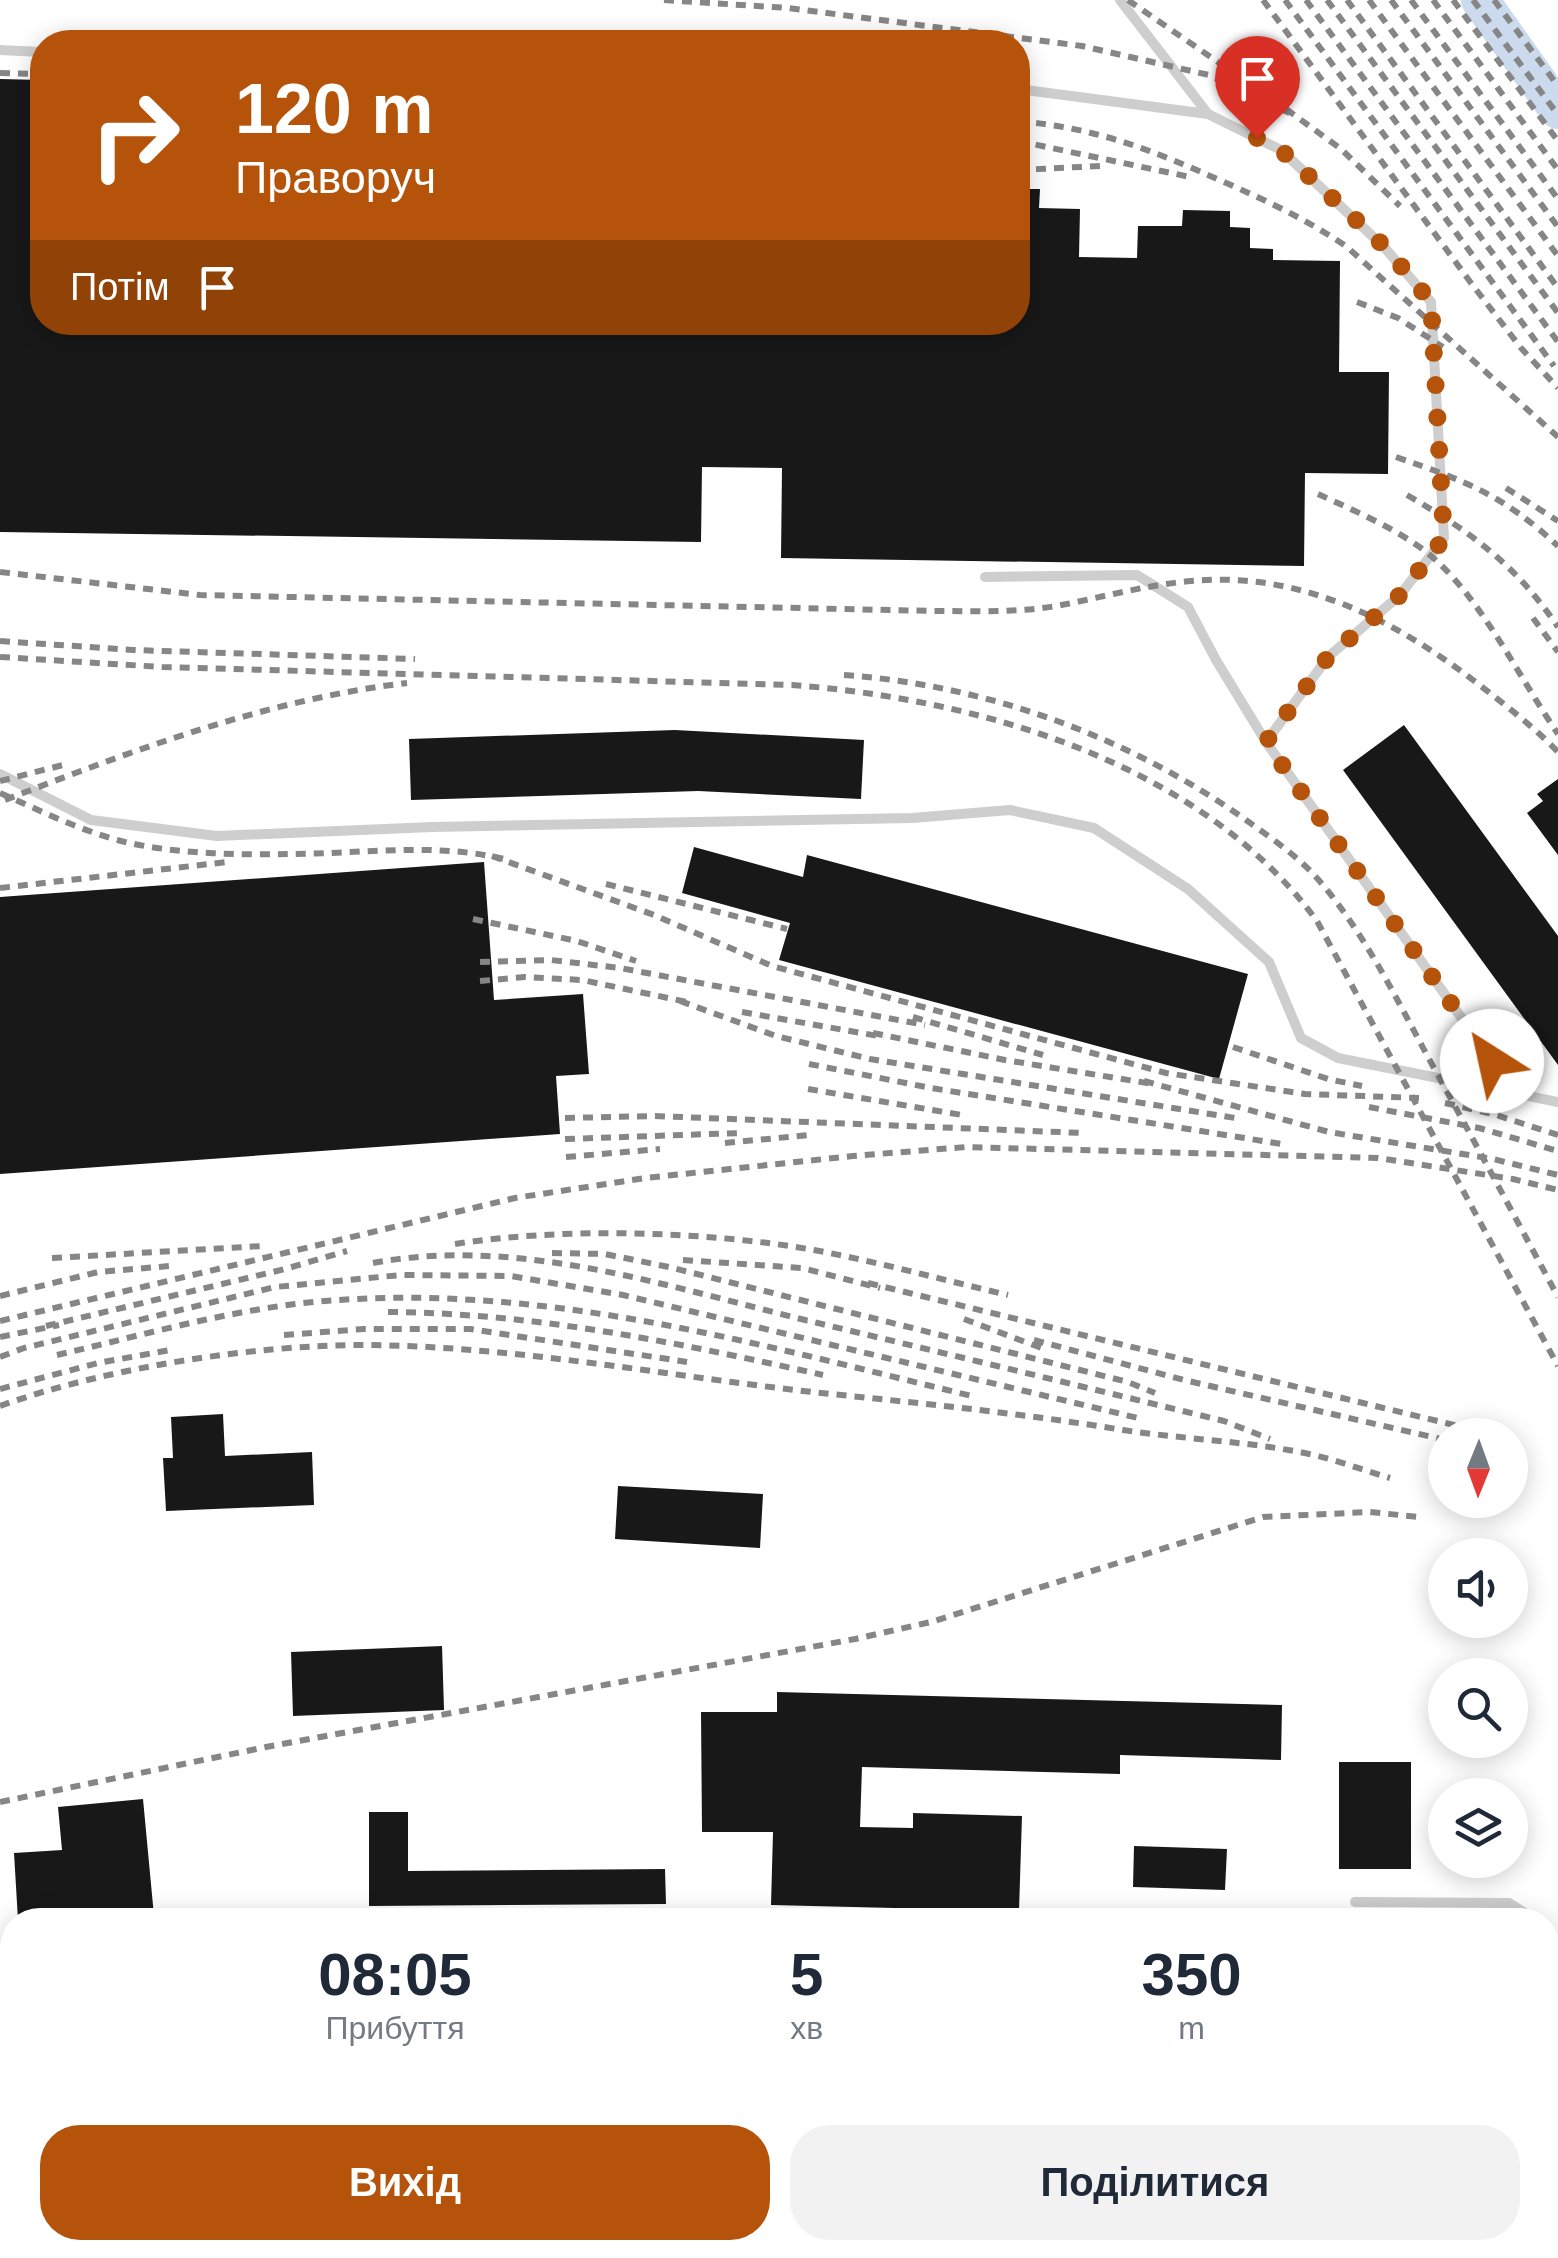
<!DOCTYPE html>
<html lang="uk">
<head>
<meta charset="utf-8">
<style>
  :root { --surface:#fff; --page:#f2f2f3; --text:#1f2937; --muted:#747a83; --accent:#b45309 }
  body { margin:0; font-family:Helvetica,sans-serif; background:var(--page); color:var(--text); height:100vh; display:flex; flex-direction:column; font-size:38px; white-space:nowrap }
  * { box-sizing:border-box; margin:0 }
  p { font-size:32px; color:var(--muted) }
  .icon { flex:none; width:55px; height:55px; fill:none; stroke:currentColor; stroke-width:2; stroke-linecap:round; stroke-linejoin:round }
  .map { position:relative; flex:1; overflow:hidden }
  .sheet { position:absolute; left:0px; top:1908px; width:1560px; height:352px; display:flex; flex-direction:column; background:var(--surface); border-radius:40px 40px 0 0; box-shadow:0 5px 25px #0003 }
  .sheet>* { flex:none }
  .top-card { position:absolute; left:30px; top:30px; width:1000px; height:305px; border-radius:40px; box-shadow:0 5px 25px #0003; background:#b45309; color:#fff; overflow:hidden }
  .needle { width:65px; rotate:181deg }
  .controls { position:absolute; left:1428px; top:1418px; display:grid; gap:20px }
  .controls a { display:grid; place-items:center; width:100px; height:100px; border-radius:50%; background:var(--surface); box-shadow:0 5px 25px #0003; font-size:50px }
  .pin { position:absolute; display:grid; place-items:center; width:85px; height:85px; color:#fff; margin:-102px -42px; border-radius:50% 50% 50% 0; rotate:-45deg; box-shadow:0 0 10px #0007 }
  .pin .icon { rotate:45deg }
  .me { position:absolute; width:110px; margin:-55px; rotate:325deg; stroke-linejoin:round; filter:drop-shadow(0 0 8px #0008) }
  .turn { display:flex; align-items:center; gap:35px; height:210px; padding:0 40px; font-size:45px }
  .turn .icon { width:130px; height:130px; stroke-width:2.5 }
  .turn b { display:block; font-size:70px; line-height:85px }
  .then { display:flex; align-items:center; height:95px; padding:0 40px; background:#0003; gap:20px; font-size:38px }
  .eta { display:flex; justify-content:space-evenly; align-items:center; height:170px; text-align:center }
  .eta b { font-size:60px; font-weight:700; line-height:70px }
  .primary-button { display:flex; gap:20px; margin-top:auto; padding:20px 40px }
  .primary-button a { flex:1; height:115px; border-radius:40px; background:var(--accent); color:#fff; font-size:40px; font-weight:700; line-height:115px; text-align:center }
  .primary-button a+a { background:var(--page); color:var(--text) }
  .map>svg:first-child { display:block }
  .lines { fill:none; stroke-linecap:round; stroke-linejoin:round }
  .river { stroke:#cbdbed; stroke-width:38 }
  .building { fill:#181818 }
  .service { stroke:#cecece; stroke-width:10 }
  .minor { stroke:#cecece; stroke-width:20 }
  .tram { stroke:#868686; stroke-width:2.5 }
  .rail { stroke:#868686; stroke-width:6; stroke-dasharray:10 8; stroke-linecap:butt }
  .route { stroke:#b45309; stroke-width:18; stroke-dasharray:0 32.4 }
</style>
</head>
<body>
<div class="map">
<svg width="1558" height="2258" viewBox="0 0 1558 2258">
  <rect width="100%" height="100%" fill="#fff"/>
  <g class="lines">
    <polyline class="river" points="1480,0 1558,110"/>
  </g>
  <g class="building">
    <polygon points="0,79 42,80 42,322 1018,322 1018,189 1040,189 1039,208 1080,209 1079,257 1137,258 1138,226 1182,226 1183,210 1230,211 1230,227 1250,228 1250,248 1273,249 1273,260 1340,261 1339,372 1389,372 1388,474 1305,473 1304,566 781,558 782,468 702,467 701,542 0,532"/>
    <polygon points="1404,725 1558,936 1558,1065 1343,770"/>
    <polygon points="675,730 864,740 861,799 698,791 411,800 409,739"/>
    <polygon points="1558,779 1558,855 1527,813 1543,801 1537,794"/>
    <polygon points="694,847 803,877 807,855 1248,974 1219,1079 779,960 790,923 682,893"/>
    <polygon points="484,862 494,1000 583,994 589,1074 556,1076 560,1134 0,1174 0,897"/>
    <polygon points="223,1414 225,1456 312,1452 314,1505 166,1511 163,1458 173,1458 171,1417"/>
    <polygon points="618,1486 763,1494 760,1548 615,1539"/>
    <polygon points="442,1646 444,1710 293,1716 291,1652"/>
    <polygon points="777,1692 1282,1705 1281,1760 1120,1755 1120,1774 862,1767 860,1827 913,1828 913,1813 1022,1816 1019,1911 771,1905 773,1832 702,1832 701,1712 777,1712"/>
    <rect x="1339" y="1762" width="72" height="107"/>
    <polygon points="143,1799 154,1916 109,1920 18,1920 14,1853 62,1850 58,1807"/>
    <polygon points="369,1812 408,1812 408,1871 665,1869 666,1904 369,1906"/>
    <polygon points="1134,1846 1227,1849 1225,1890 1133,1887"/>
  </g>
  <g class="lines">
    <g class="service">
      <polyline points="1120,0 1208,114"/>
      <polyline points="0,50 42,52"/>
      <polyline points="1018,89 1208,114 1281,150 1385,248 1431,302 1444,538 1400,595 1328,657 1266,742"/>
      <polyline points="985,577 1137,575 1188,607 1216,660 1266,742 1514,1092"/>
      <polyline points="0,774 91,820 217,836 432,827 912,818 1010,810 1094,828 1188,889 1269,962 1301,1038 1338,1058 1558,1102"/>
      <polyline points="1355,1902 1509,1903 1536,1920"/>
      <polyline points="1548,1979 1549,1976 1558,1976"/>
      <polyline points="584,2258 596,2248"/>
    </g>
    <g class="minor">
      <polyline points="440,2258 440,2248"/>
      <polyline points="1057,2258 1057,2248"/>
      <polyline points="1304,2258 1304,2248"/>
      <polyline points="1536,2258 1536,2248"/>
    </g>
    <g class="tram">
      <polyline points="104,2248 110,2258"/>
      <polyline points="123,2248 130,2258"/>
      <polyline points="147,2248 150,2258"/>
      <polyline points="170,2258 171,2248"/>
      <polyline points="203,2258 211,2248"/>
      <polyline points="228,2258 235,2248"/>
    </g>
    <g class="rail">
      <polyline points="664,0 788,8 1082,46 1209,75 1296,116"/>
      <polyline points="1128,0 1241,78"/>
      <polyline points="1263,0 1471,283 1521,348 1558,388"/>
      <polyline points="1285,0 1554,366"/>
      <polyline points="1306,0 1558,342"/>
      <polyline points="1327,0 1558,313"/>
      <polyline points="1347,0 1558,288"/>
      <polyline points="1369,0 1558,256"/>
      <polyline points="1391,0 1558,227"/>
      <polyline points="1411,0 1558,199"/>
      <polyline points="1433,0 1558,170"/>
      <polyline points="1453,0 1558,141"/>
      <polyline points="1473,0 1558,115"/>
      <polyline points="1494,0 1558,86"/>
      <polyline points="0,73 42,74"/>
      <polyline points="1286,109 1341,149 1400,206"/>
      <path d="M1018,121c79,7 134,29 206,61 43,19 84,38 123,65l211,190"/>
      <polyline points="1018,141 1190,177"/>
      <polyline points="1018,170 1100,166"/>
      <polyline points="1357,302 1398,318 1443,347"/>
      <path d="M1396,457c70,24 107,38 162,89"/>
      <polyline points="1506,488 1558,521"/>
      <path d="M1318,494c35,16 72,32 103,54 56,41 97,128 137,186"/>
      <path d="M1407,495c64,37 109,70 151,132"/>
      <path d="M0,572l200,23 734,16c40,0 82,2 122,-5 44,-8 89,-21 135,-25 109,-10 202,38 286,102 28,22 56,43 81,69"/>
      <polyline points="1533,618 1558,652"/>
      <polyline points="0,641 133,650 415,659"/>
      <path d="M0,657l162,10 630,18c187,14 409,78 525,236l241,445"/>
      <path d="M844,675c143,10 285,62 402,145 24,17 50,35 70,57 47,53 79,119 112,180 44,80 87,160 130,240"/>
      <polyline points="0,781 67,764"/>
      <path d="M0,793c39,17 79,37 121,48 53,13 114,14 169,13 72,0 143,-12 214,5"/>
      <path d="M5,800c129,-50 264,-101 402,-117"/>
      <polyline points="492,856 654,915 772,966 1166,1073 1305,1094 1419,1098"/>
      <polyline points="606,884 787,929"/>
      <polyline points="0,888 227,862"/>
      <polyline points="473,919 577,941 636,961"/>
      <polyline points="480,962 551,960 620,968 925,1025"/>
      <polyline points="480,981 525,977 582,980 692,1003"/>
      <polyline points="680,1001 776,1036 870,1059 1235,1118"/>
      <polyline points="742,1012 884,1037"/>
      <polyline points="913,1017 1043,1055"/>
      <polyline points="873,1033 1005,1060 1153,1084"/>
      <polyline points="1233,1047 1328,1079 1362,1086"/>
      <polyline points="809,1064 931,1088 1288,1145"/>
      <polyline points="1144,1081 1329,1132 1493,1159 1558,1175"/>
      <polyline points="808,1089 962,1115"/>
      <polyline points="1445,1103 1493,1114 1558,1135"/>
      <polyline points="1369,1107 1479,1128 1558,1151"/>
      <polyline points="565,1118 655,1116 1083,1133"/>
      <polyline points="565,1139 741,1133"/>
      <polyline points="725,1143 809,1135"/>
      <polyline points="566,1157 660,1149"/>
      <path d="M455,1244c108,-17 251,-13 359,6 65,12 129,30 194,45"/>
      <polyline points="552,1253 605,1254 669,1267 1128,1382 1155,1393"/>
      <polyline points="52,1258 262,1246"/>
      <polyline points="683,1260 802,1268 880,1288"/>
      <path d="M373,1263c145,-27 292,23 432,57 139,33 279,67 419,101l46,18"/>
      <polyline points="868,1283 1491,1434"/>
      <polyline points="0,1296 98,1272 170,1266"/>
      <path d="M388,1312c148,1 291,31 435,63"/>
      <polyline points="964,1319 1044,1349"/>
      <polyline points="0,1321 515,1198 645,1178 853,1156 966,1147 1378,1158 1513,1179 1558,1190"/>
      <polyline points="46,1326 285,1269 347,1251"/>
      <polyline points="284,1335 364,1329 470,1329 687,1362"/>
      <polyline points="0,1337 59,1325"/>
      <polyline points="1034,1340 1184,1380 1445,1440"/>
      <path d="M57,1355c78,-18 158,-41 238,-51 232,-27 457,39 681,93"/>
      <polyline points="0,1357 24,1348 275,1287 401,1275 511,1276 623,1295 1138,1418"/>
      <polyline points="0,1389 98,1363 170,1350"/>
      <path d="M0,1406c105,-38 253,-61 364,-61 157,1 312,33 467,49 98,10 195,20 292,36 65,10 131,11 195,26 24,6 48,15 72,22"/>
      <polyline points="0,1802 266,1747 855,1639 931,1622 1263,1517 1370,1512 1419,1517"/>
    </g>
  </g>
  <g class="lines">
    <polyline class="route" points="1257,138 1281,150 1386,248 1431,302 1444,538 1400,595 1328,657 1266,742 1492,1061"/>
  </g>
</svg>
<div class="controls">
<a><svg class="needle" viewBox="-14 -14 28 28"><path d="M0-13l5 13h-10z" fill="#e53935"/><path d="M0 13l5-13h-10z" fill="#747a83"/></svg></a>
<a><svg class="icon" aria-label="sound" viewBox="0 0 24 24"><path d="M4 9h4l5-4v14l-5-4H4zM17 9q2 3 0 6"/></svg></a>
<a><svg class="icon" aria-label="search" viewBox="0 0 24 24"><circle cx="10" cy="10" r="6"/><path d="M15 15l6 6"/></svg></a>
<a><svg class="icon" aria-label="layers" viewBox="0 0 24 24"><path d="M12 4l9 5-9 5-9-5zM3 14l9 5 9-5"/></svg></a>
</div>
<div class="pin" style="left:1257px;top:138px;background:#d93025"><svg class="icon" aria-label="arrive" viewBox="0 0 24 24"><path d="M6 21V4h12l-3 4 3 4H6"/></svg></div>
<svg class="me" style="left:1492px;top:1061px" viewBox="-20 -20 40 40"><circle r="19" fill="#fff"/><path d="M0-13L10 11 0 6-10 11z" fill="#b45309"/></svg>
<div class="top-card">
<div class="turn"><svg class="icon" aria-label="right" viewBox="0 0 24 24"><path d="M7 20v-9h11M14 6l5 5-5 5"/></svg><div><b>120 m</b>Праворуч</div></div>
<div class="then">Потім<svg class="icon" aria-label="arrive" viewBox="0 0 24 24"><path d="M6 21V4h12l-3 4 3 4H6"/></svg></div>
</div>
<section class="sheet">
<div class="eta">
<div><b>08:05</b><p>Прибуття</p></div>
<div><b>5</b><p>хв</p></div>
<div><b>350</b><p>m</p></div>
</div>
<div class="primary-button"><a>Вихід</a><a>Поділитися</a></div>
</section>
</div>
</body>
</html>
